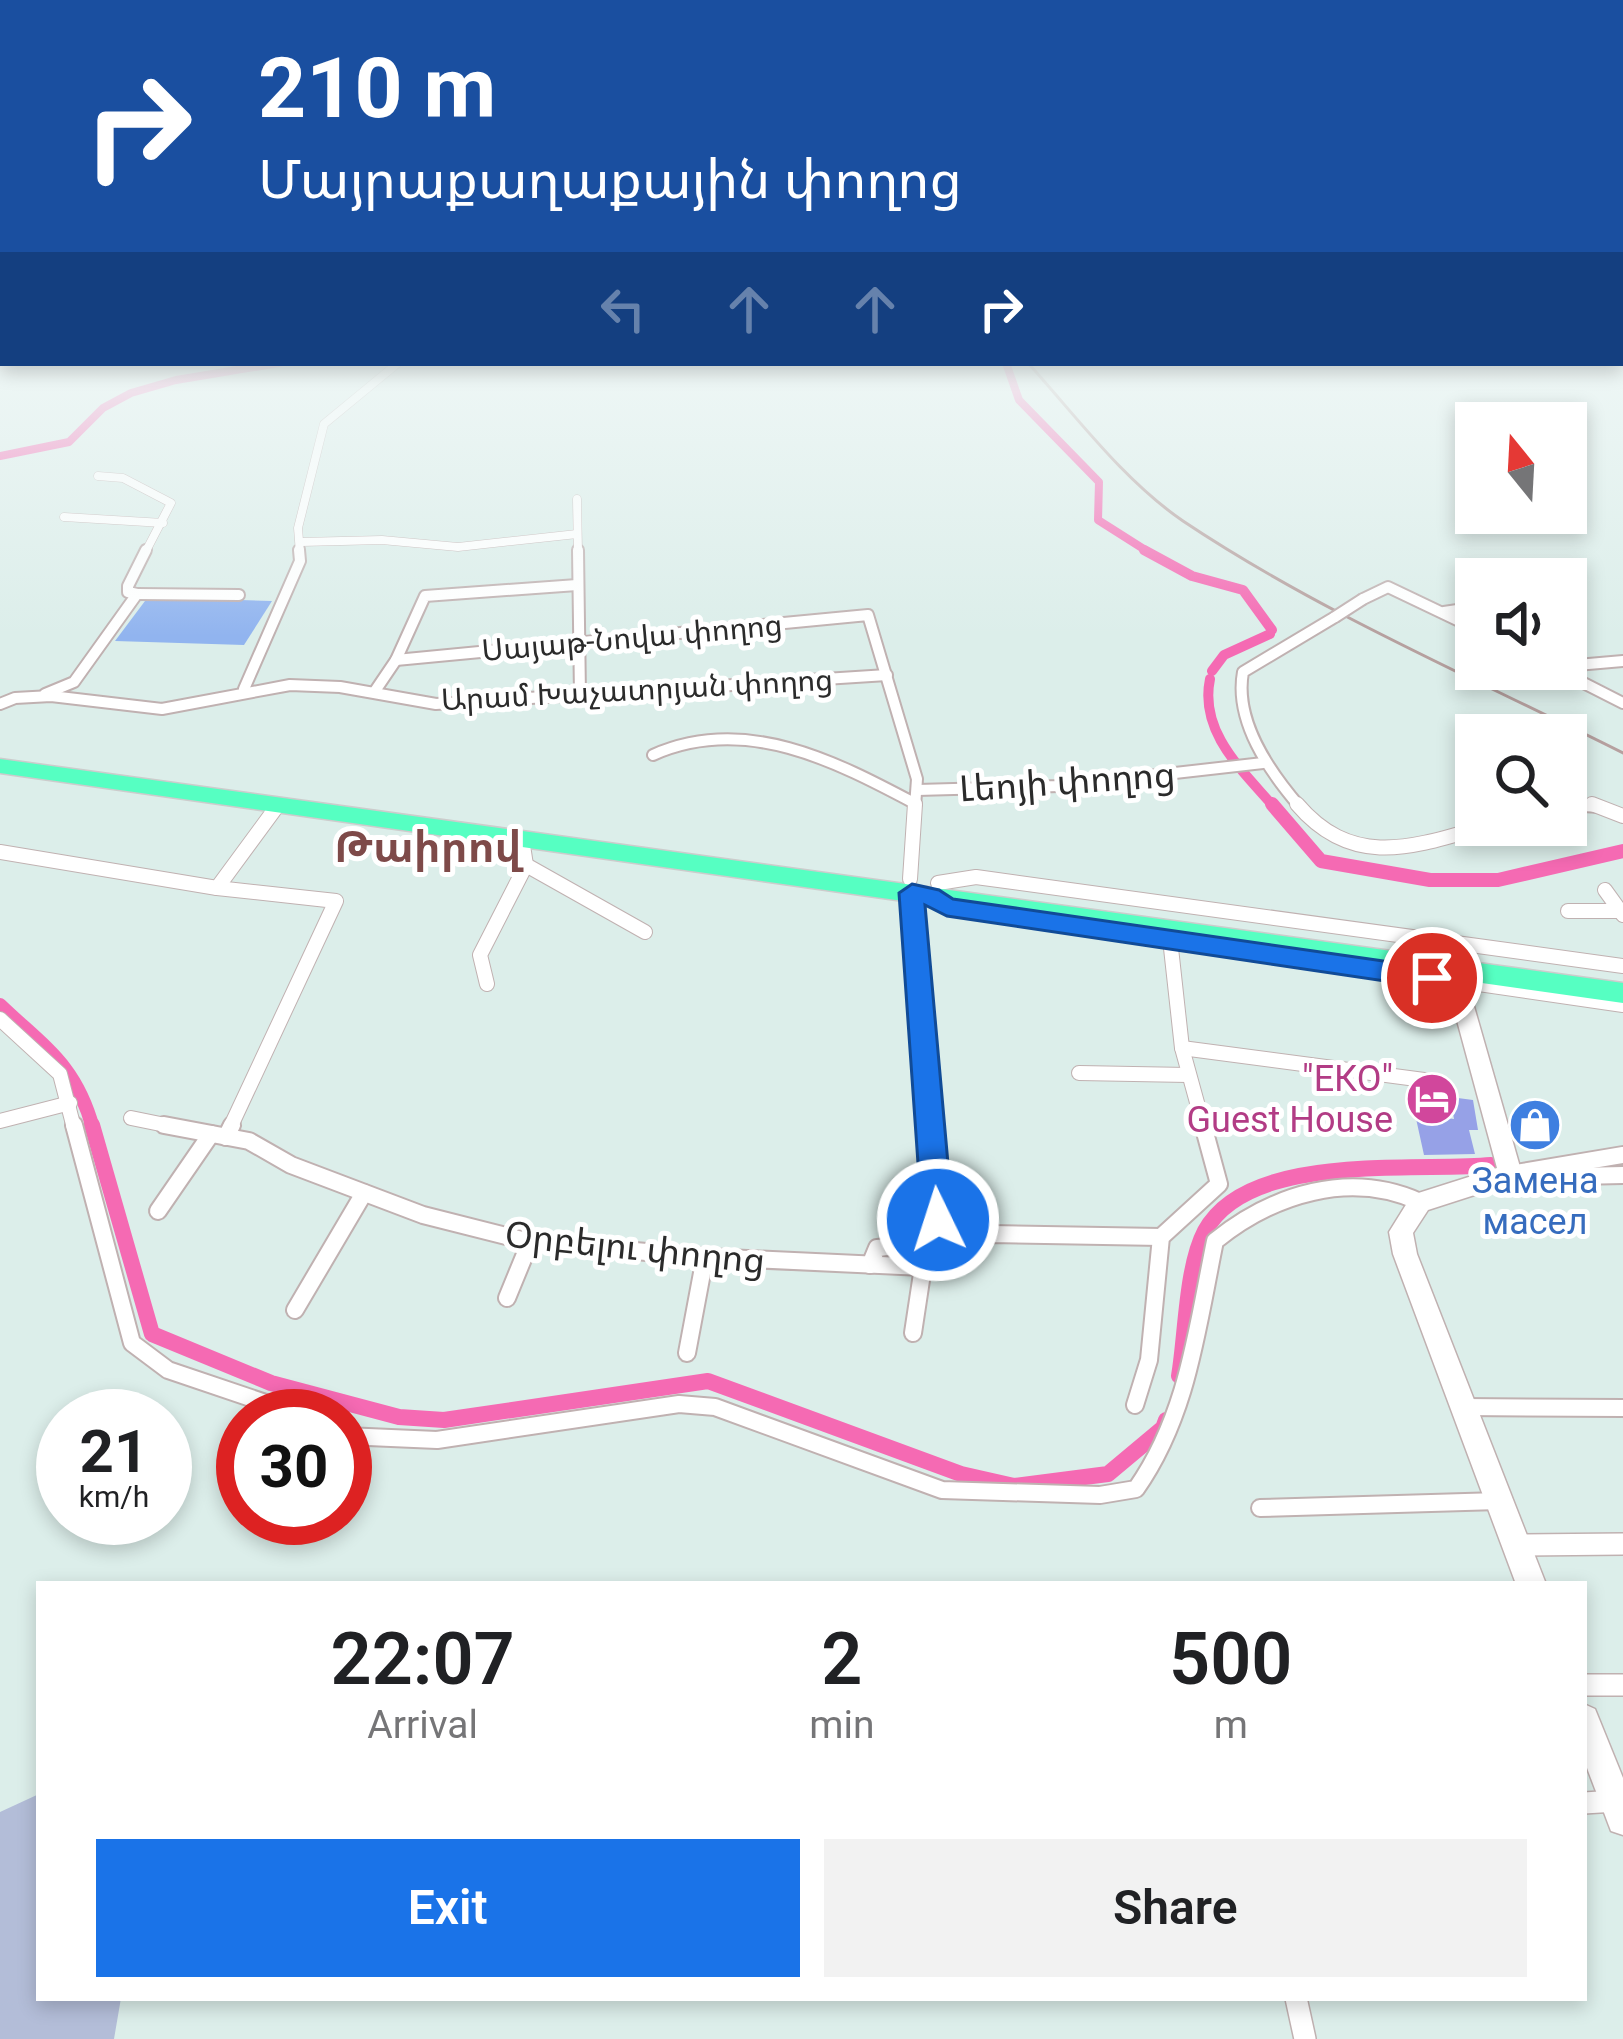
<!DOCTYPE html>
<html lang="en">
<head>
<meta charset="utf-8">
<style>
  :root { --surface:#fff; --page:#f2f2f2; --text:#202124; --muted:#757577; --accent:#1a73e8 }
  body { margin:0; font-family:Roboto,"Noto Sans Armenian",sans-serif; background:var(--page); color:var(--text); height:100vh; display:flex; flex-direction:column; font-size:45px; white-space:nowrap }
  * { box-sizing:border-box; margin:0 }
  p { font-size:39px; color:var(--muted) }
  .icon { flex:none; width:66px; height:66px; fill:none; stroke:currentColor; stroke-width:2; stroke-linecap:round; stroke-linejoin:round }
  .map { position:relative; flex:1; overflow:hidden }
  .side { position:absolute; left:36px; top:1581px; width:1551px; height:420px; display:flex; flex-direction:column; background:var(--surface); border-radius:0px; box-shadow:0 6px 18px #0003 }
  .side>* { flex:none }
  .hud { position:absolute; left:0px; top:0px; width:1623px; height:366px; box-shadow:0 6px 18px #0003; background:#1a4fa0; color:#fff; overflow:hidden }
  .needle { width:78px; rotate:342deg }
  .controls { position:absolute; left:1455px; top:402px; display:grid; gap:24px }
  .controls a { display:grid; place-items:center; width:132px; height:132px; border-radius:0px; background:var(--surface); box-shadow:0 6px 18px #0003; font-size:60px }
  .speed { position:absolute; left:36px; top:1389px; display:flex; gap:24px; font-size:60px; font-weight:700; text-align:center }
  .speed>* { display:grid; place-content:center; width:156px; height:156px; border-radius:50%; background:var(--surface); box-shadow:0 6px 18px #0003; line-height:1 }
  .speed small { font-size:30px; font-weight:400 }
  .speed .limit { border:18px solid #d22; background:#fff; color:#111 }
  .pin { position:absolute; display:grid; place-items:center; width:102px; height:102px; color:#fff; margin:-51px; border:6px solid #fff; border-radius:50%; box-shadow:0 3px 12px #0007 }
  .me { position:absolute; width:132px; margin:-66px; rotate:356deg; stroke-linejoin:round; filter:drop-shadow(0 0 9px #0008) }
  .turn { display:flex; align-items:center; gap:42px; height:252px; padding:0 60px; font-size:54px }
  .turn .icon { width:156px; height:156px; stroke-width:2.5 }
  .turn b { display:block; font-size:84px; line-height:102px }
  .lanes { display:flex; align-items:center; height:114px; padding:0 60px; background:#0003; justify-content:center; gap:60px; direction:ltr }
  .lanes .off { opacity:.35 }
  .eta { display:flex; justify-content:space-evenly; align-items:center; height:204px; text-align:center }
  .eta b { font-size:72px; font-weight:600; line-height:84px }
  .action { display:flex; gap:24px; margin-top:auto; padding:24px 60px }
  .action a { flex:1; height:138px; border-radius:0px; background:var(--accent); color:#fff; font-size:48px; font-weight:600; line-height:138px; text-align:center }
  .action a+a { background:var(--page); color:var(--text) }
  .map>svg:first-child { display:block }
  .green { fill:#96a1e7 }
  .cemetery { fill:#b3bdd8 }
  .pitch { fill:#91b4ef }
  .lines { fill:none; stroke-linecap:round; stroke-linejoin:round }
  .canal-far3 { stroke:#f56ab3; stroke-width:8 }
  .canal-far2 { stroke:#f56ab3; stroke-width:10 }
  .canal-far1 { stroke:#f56ab3; stroke-width:14 }
  .canal { stroke:#f56ab3; stroke-width:16 }
  .street-far4-casing { stroke:#c0b1b1; stroke-width:9 }
  .street-far3-casing { stroke:#c0b1b1; stroke-width:14 }
  .street-far2-casing { stroke:#c0b1b1; stroke-width:16 }
  .street-far1-casing { stroke:#c0b1b1; stroke-width:20 }
  .street-casing { stroke:#c0b1b1; stroke-width:24 }
  .secondary-casing { stroke:#c0b1b1; stroke-width:3 }
  .highway-casing { stroke:#ccc; stroke-width:3 }
  .street-far4 { stroke:#fff; stroke-width:8 }
  .street-far3 { stroke:#fff; stroke-width:10 }
  .street-far2 { stroke:#fff; stroke-width:14 }
  .street-far1 { stroke:#fff; stroke-width:16 }
  .street { stroke:#fff; stroke-width:21 }
  .secondary { fill:#fff; fill-rule:evenodd }
  .highway { fill:#56ffc2; fill-rule:evenodd }
  .rail { stroke:#b6a09f; stroke-width:3 }
  .street-bridge-casing { stroke:#c0b1b1; stroke-width:14; stroke-linecap:butt }
  .street-bridge { stroke:#fff; stroke-width:10 }
  .route { fill:#1a73e8; stroke:#114b97; stroke-width:3 }
  .labels { text-anchor:middle; stroke-width:10; stroke-linejoin:round; paint-order:stroke }
  .far-street-label { font-size:30px; fill:#2b2b2b; stroke:#fff }
  .street-label { font-size:36px; fill:#2b2b2b; stroke:#fff }
  .hotel-label { font-size:36px; fill:#b23c85; stroke:#fff; text-anchor:end }
  .shop-label { font-size:36px; fill:#366cbe; stroke:#fff }
  .quarter-label { font-size:42px; font-weight:bold; fill:#7e4a49; stroke:#fff }
</style>
</head>
<body>
<div class="map">
<svg width="1623" height="2039" viewBox="0 0 1623 2039">
  <rect width="100%" height="100%" fill="#dceeea"/>
  <polygon class="green" points="1450,1097 1473,1100 1478,1130 1469,1130 1475,1154 1424,1155 1415,1114 1454,1119"/>
  <polygon class="cemetery" points="39,1794 39,1998 121,1998 114,2039 0,2039 0,1812"/>
  <polygon class="pitch" points="148,597 272,601 244,645 115,641"/>
  <g class="lines">
    <g class="canal-far3">
      <polyline points="1006,363 1019,400 1099,482 1098,520 1150,553"/>
      <polyline points="0,456 69,442 103,408 131,393 176,380 279,363"/>
    </g>
    <g class="canal-far2">
      <polyline points="1144,550 1192,576 1243,590 1272,630"/>
      <polyline points="1212,671 1224,655 1270,634"/>
      <path d="M1210,679c-11,53 32,91 64,128"/>
    </g>
    <g class="canal-far1">
      <polyline points="1272,804 1321,861 1430,880 1498,880 1623,851"/>
      <path d="M0,1005c46,44 75,59 93,123"/>
    </g>
    <g class="canal">
      <polyline points="92,1125 152,1334 271,1383 399,1417 444,1420 708,1381 961,1474 1014,1486 1108,1474 1163,1428 1166,1420"/>
      <path d="M1179,1376c7,-41 7,-109 26,-145 43,-80 212,-59 286,-66"/>
    </g>
    <g class="street-far4-casing">
      <g id="street-far4">
        <polyline points="98,476 123,478 171,503 145,553"/>
        <polyline points="577,499 578,553"/>
        <polyline points="64,517 163,523"/>
        <polyline points="301,542 382,540 458,547 577,534"/>
        <polyline points="300,553 298,528 324,424 398,363"/>
      </g>
    </g>
    <g class="street-far3-casing">
      <g id="street-far3">
        <polyline points="578,550 580,696"/>
        <polyline points="137,594 239,595"/>
        <polyline points="1363,599 1388,587 1476,629"/>
        <polyline points="1444,612 1464,609 1476,615"/>
        <polyline points="396,660 868,615 917,779 915,807"/>
        <polyline points="1556,669 1623,703"/>
        <polyline points="1570,676 1577,665 1623,661"/>
        <polyline points="244,689 300,561 299,550"/>
        <polyline points="375,691 396,660 425,596 577,585"/>
        <polyline points="45,694 74,682 137,594 128,592 128,586 146,550"/>
        <polyline points="0,704 15,698 51,696 162,709 290,685 340,687 436,704 887,675"/>
        <path d="M653,755c92,-41 182,6 263,49"/>
        <polyline points="917,790 1060,786 1263,763"/>
        <polyline points="1566,805 1600,807"/>
        <path d="M1300,807c-31,-36 -66,-86 -57,-135l92,-55"/>
      </g>
    </g>
    <g class="street-far2-casing">
      <g id="street-far2">
        <path d="M1297,804c57,67 119,42 193,21"/>
        <polyline points="1592,804 1623,816"/>
        <polyline points="1566,805 1573,804"/>
        <polyline points="0,852 217,888 278,805"/>
        <polyline points="526,865 645,932"/>
        <polyline points="910,879 915,804"/>
        <polyline points="938,883 976,877 1623,966"/>
        <polyline points="217,888 336,901 230,1128"/>
        <polyline points="1605,890 1623,915"/>
        <polyline points="912,893 931,1128"/>
        <polyline points="1568,911 1620,911"/>
        <polyline points="1010,916 1623,1005"/>
        <polyline points="1170,939 1182,1048 1204,1128"/>
        <polyline points="487,984 480,955 526,865 522,839"/>
        <polyline points="0,1019 60,1074 74,1128"/>
        <polyline points="1182,1048 1424,1080"/>
        <polyline points="1079,1073 1188,1075"/>
        <polyline points="131,1118 180,1128"/>
        <polyline points="0,1121 70,1103"/>
      </g>
    </g>
    <g class="street-far1-casing">
      <g id="street-far1">
        <polyline points="74,1125 132,1343 168,1370 304,1416"/>
        <polyline points="164,1125 249,1141 291,1165 423,1215 530,1242 705,1257 923,1267 990,1234 1161,1237"/>
        <polyline points="226,1137 232,1125"/>
        <polyline points="1510,1174 1623,1155"/>
        <polyline points="1532,1177 1623,1175"/>
        <polyline points="158,1211 211,1134"/>
        <polyline points="870,1265 877,1248 928,1243 938,1219 930,1125"/>
        <polyline points="507,1298 530,1242"/>
        <polyline points="295,1310 364,1193"/>
        <polyline points="913,1333 923,1267"/>
        <polyline points="687,1353 705,1257"/>
        <polyline points="1135,1405 1149,1360 1161,1237 1219,1184 1203,1125"/>
        <polyline points="1463,1407 1623,1408"/>
        <path d="M345,1436l92,4 242,-36 36,3 227,83 158,5 36,-6c52,-74 61,-161 79,-248 58,-47 135,-71 205,-39"/>
        <polyline points="1260,1508 1499,1501"/>
      </g>
    </g>
    <g class="street-casing">
      <g id="street">
        <polyline points="1516,1545 1623,1544"/>
        <polyline points="1584,1685 1623,1685"/>
        <polyline points="1584,1803 1616,1801"/>
        <polyline points="1296,1998 1305,2039"/>
      </g>
    </g>
    <g class="secondary-casing">
      <g id="secondary">
        <polygon points="1449,947 1459,954 1522,1174 1518,1181 1428,1210 1413,1233 1417,1254 1546,1584 1516,1584 1393,1254 1389,1232 1412,1195 1497,1168 1439,954"/>
        <polygon points="1584,1704 1595,1709 1623,1778 1623,1835 1611,1831 1584,1760"/>
      </g>
    </g>
    <g class="highway-casing">
      <polygon id="highway" points="0,759 1623,983 1623,1003 0,773"/>
    </g>
    <use href="#street-far4" class="street-far4"/>
    <use href="#street-far3" class="street-far3"/>
    <use href="#street-far2" class="street-far2"/>
    <use href="#street-far1" class="street-far1"/>
    <use href="#street" class="street"/>
    <use href="#secondary" class="secondary"/>
    <use href="#highway" class="highway"/>
    <path class="rail" d="M1028,363c48,53 95,117 155,158 136,91 293,158 440,232"/>
    <g class="street-bridge-casing">
      <polyline id="street-bridge" points="1335,617 1363,599"/>
    </g>
    <use href="#street-bridge" class="street-bridge"/>
  </g>
  <linearGradient id="sky" x2="0" y2="1"><stop stop-color="#ad96d3"/><stop offset="0.55" stop-color="#eff7f6"/><stop offset="1" stop-color="#eff7f6" stop-opacity="0"/></linearGradient>
  <rect width="1623" height="636" fill="url(#sky)"/>
  <polygon class="route" points="912,884 939,890 953,899 1432,968 1445,978 1432,988 947,916 925,905 953,1220 949,1229 938,1233 927,1229 922,1220 899,893"/>
  <defs>
    <g id="hotel-disc" transform="scale(2.7)"><circle r="9.5" fill="#d1479c" stroke="#fff"/><path d="M-6-4.5h1.5V1H6V5H4.5V3h-9V5H-6ZM-4 0a1.8 1.8 0 1 1 3.6 0ZM.5 0V-2.5h3Q6-2.5 6 0Z" fill="#fff"/></g>
    <g id="shop-disc" transform="scale(2.7)"><circle r="9.5" fill="#3f7fe0" stroke="#fff"/><path d="M-5-2.5h2.3a2.7 3.5 0 0 1 5.4 0H5L5.5 6h-11ZM-1.5-2.5h3a1.5 2.3 0 0 0-3 0Z" fill="#fff"/></g>
  </defs>
  <g fill-rule="evenodd">
    <use href="#hotel-disc" x="1432" y="1099"/>
    <use href="#shop-disc" x="1535" y="1125"/>
  </g>
  <g class="labels">
    <g class="far-street-label">
      <text transform="translate(632 638) rotate(-5)" y="10">Սայաթ-Նովա փողոց</text>
      <text transform="translate(637 690) rotate(-3)" y="10">Արամ Խաչատրյան փողոց</text>
    </g>
    <g class="street-label">
      <text transform="translate(1067 781) rotate(-4)" y="13">Լեոյի փողոց</text>
      <text transform="translate(635 1247) rotate(6)" y="13">Օրբելու փողոց</text>
    </g>
    <g class="hotel-label">
      <text x="1393" y="1091">"ЕКО"<tspan x="1393" dy="41">Guest House</tspan></text>
    </g>
    <g class="shop-label">
      <text x="1535" y="1193">Замена<tspan x="1535" dy="41">масел</tspan></text>
    </g>
    <g class="quarter-label">
      <text x="428" y="862">Թաիրով</text>
    </g>
  </g>
</svg>
<div class="controls">
<a><svg class="needle" viewBox="-14 -14 28 28"><path d="M0-13l5 13h-10z" fill="#e53935"/><path d="M0 13l5-13h-10z" fill="#757577"/></svg></a>
<a><svg class="icon" aria-label="sound" viewBox="0 0 24 24"><path d="M4 9h4l5-4v14l-5-4H4zM17 9q2 3 0 6"/></svg></a>
<a><svg class="icon" aria-label="search" viewBox="0 0 24 24"><circle cx="10" cy="10" r="6"/><path d="M15 15l6 6"/></svg></a>
</div>
<div class="speed"><div>21<small>km/h</small></div><div class="limit">30</div></div>
<div class="pin" style="left:1432px;top:978px;background:#d93025"><svg class="icon" aria-label="arrive" viewBox="0 0 24 24"><path d="M6 21V4h12l-3 4 3 4H6"/></svg></div>
<svg class="me" style="left:938px;top:1220px" viewBox="-20 -20 40 40"><circle r="17" fill="#1a73e8" stroke="#fff" stroke-width="3"/><path d="M0-11L8 9 0 5-8 9z" fill="#fff"/></svg>
<div class="hud">
<div class="turn"><svg class="icon" aria-label="right" viewBox="0 0 24 24"><path d="M7 20v-9h11M14 6l5 5-5 5"/></svg><div><b>210 m</b>Մայրաքաղաքային փողոց</div></div>
<div class="lanes"><svg class="icon off" aria-label="left" viewBox="0 0 24 24"><path d="M17 20v-9H6M10 6l-5 5 5 5"/></svg><svg class="icon off" aria-label="ahead" viewBox="0 0 24 24"><path d="M12 20V5M6 11l6-6 6 6"/></svg><svg class="icon off" aria-label="ahead" viewBox="0 0 24 24"><path d="M12 20V5M6 11l6-6 6 6"/></svg><svg class="icon" aria-label="right" viewBox="0 0 24 24"><path d="M7 20v-9h11M14 6l5 5-5 5"/></svg></div>
</div>
<section class="side">
<div class="eta">
<div><b>22:07</b><p>Arrival</p></div>
<div><b>2</b><p>min</p></div>
<div><b>500</b><p>m</p></div>
</div>
<div class="action"><a>Exit</a><a>Share</a></div>
</section>
</div>
</body>
</html>
